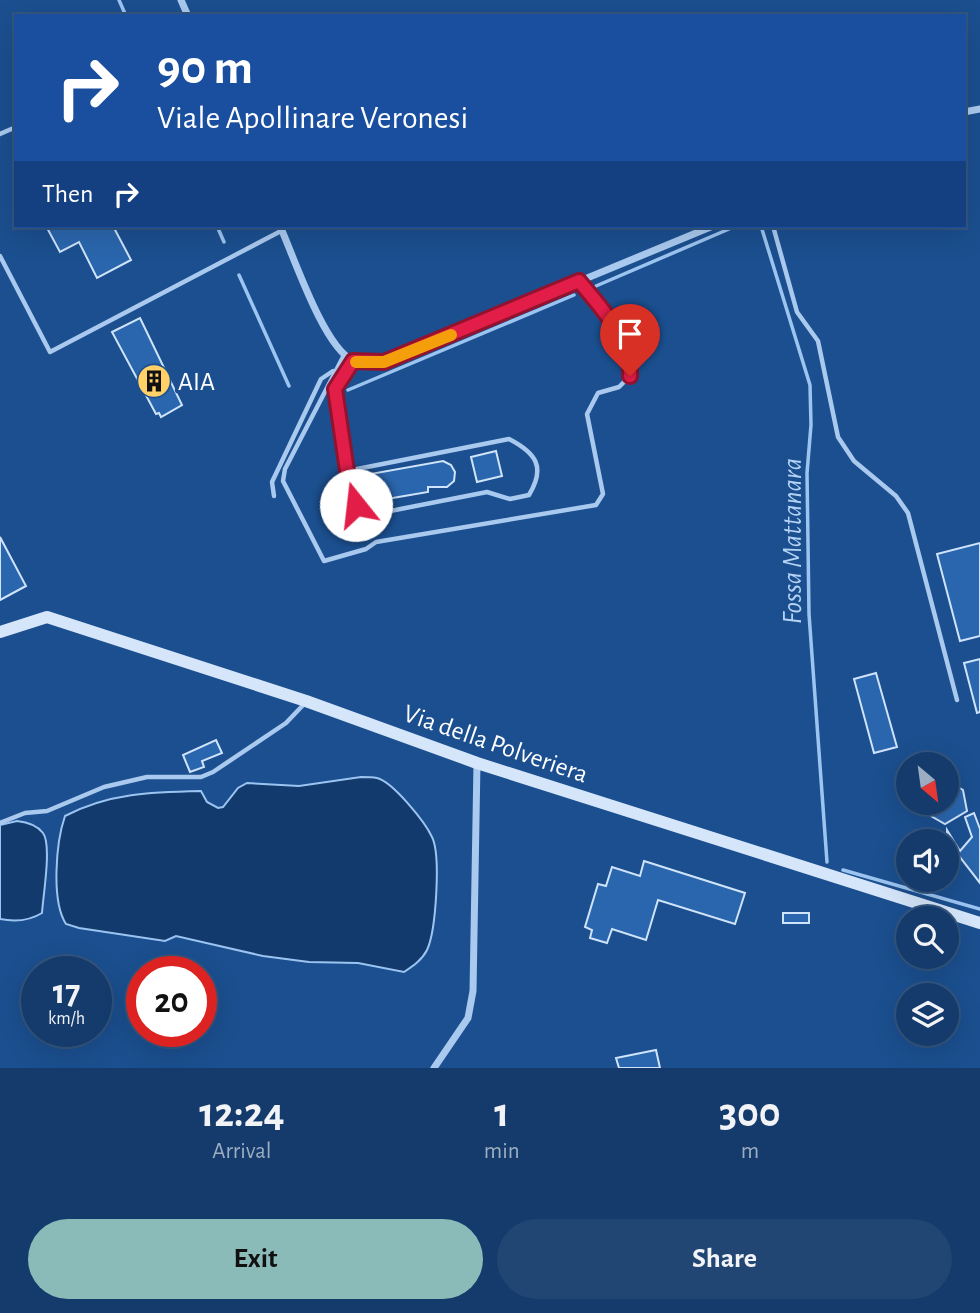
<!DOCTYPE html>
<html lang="en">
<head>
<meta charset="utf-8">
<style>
  :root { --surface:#143b6b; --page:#214673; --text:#f1f3f6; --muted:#9dadc1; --line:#33557e; --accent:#8bbbb9 }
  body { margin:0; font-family:"Alegreya Sans",sans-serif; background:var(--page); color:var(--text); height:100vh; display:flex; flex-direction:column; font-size:26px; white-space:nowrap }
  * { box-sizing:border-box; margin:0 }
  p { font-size:23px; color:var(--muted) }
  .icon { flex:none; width:38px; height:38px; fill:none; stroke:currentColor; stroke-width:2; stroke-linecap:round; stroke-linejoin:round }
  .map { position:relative; height:1068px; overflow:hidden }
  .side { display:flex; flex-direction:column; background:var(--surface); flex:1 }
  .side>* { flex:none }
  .top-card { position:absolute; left:14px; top:14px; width:952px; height:214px; border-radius:0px; box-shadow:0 7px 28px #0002,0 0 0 2px var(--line); background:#1a4fa0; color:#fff; overflow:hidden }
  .needle { width:46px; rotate:151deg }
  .tools { position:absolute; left:896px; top:752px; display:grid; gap:14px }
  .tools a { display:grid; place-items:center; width:63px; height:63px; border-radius:50%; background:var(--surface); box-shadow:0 7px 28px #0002,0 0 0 2px var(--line); font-size:35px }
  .speed { position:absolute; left:21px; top:956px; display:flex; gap:14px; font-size:35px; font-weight:700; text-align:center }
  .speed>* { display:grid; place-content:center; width:91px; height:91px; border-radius:50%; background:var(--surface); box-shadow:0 7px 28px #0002,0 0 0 2px var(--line); line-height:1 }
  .speed small { font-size:18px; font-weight:400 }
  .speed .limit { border:10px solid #d22; background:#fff; color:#111 }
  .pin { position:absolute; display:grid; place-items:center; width:60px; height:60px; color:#fff; margin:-72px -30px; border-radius:50% 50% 50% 0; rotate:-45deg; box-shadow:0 0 7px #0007 }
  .pin .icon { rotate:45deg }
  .me { position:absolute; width:77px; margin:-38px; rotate:344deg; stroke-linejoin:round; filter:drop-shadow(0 0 5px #0008) }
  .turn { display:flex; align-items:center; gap:24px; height:147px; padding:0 28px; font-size:32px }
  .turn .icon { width:91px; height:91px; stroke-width:2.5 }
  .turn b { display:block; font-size:49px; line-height:60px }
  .then { display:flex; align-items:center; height:66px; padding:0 28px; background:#0003; gap:14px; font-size:26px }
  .eta { display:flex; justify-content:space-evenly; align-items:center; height:119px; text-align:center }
  .eta b { font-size:42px; font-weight:700; line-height:49px }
  .cta { display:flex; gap:14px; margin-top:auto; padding:14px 28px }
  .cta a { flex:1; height:80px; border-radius:42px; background:var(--accent); color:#111; font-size:28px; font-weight:700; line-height:80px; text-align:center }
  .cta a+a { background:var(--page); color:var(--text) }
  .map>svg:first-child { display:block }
  .water { fill:#123a6d; stroke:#9cc4f0; stroke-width:2 }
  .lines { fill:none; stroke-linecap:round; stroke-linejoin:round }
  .stream { stroke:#9cc4f0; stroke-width:3.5 }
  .building { fill:#2a66ad; stroke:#cfe3fa; stroke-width:2 }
  .lane { stroke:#a9c9ee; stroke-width:4.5 }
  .street { stroke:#a9c9ee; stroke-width:7 }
  .secondary { stroke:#d6e6fa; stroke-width:12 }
  .route-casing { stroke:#92132f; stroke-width:18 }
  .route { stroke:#e11d48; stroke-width:12 }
  .slow { stroke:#f59e0b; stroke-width:12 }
  .labels { text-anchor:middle; stroke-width:7; stroke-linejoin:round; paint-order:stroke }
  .poi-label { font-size:26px; fill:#fff; stroke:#1b4f8f; text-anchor:start }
  .street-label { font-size:26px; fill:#fff; stroke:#1b4f8f }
  .water-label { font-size:28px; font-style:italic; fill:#b5d3f5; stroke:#1b4f8f }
</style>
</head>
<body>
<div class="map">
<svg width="980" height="1068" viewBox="0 0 980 1068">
  <rect width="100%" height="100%" fill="#1b4f8f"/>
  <g class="water">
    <path d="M361,777c5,0 11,0 16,1 16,4 48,44 55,59 9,18 4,94 -5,113 -5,10 -14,16 -23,22l-46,-9 -49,-1 -46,-6 -87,-20 -11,5 -86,-13 -13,-4c-15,-23 -10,-82 -1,-108 44,-23 87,-24 136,-25l6,11 11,6 5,-1 15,-19 9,-5 52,3z"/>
    <path d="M17,821c9,1 20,4 26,12 9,12 0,63 -1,80 -13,8 -27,9 -42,6v-94z"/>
  </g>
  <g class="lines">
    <g class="stream">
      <polyline points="119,0 126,16"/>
      <polyline points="217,226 224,242"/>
      <polyline points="761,226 810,385 811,425 807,473 809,614 827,862"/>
      <polyline points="239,275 289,386"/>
      <polyline points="596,286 736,226"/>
      <polyline points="348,390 574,295"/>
      <polyline points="843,870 980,909"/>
    </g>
  </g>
  <g class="building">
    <polygon points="46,226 113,226 131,260 97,278 79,242 60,252"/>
    <polygon points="140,318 182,405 161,417 159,413 156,414 112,332"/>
    <polygon points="496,451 502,476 477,482 471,457"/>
    <polygon points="443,461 451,465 455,472 454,481 447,487 428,487 428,492 369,502 365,475"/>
    <polygon points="0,537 26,586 0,600"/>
    <polygon points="980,543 980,636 960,641 937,554"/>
    <polygon points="980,659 980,712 977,713 964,663"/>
    <polygon points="876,673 897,747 874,753 854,679"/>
    <polygon points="216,740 222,753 202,761 204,767 190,772 183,755"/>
    <polygon points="947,780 963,790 967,811 945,824 931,816 925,803 947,803"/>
    <polygon points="974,813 980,829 980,883 959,856 947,866 947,830 960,851 972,837 965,817"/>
    <polygon points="644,861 745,893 735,924 658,900 646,940 612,929 607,943 590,938 592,930 585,927 598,884 606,886 612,867 640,876"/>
    <rect x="783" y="913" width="26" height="10"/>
    <polygon points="656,1050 660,1068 619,1068 616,1058"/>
  </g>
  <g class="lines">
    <g class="lane">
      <polyline points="0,134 16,127"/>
      <polyline points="773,226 797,312 818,341 838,437 854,461 896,496 908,513 957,700"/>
      <polyline points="0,256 50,352 281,231"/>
      <path d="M344,355l-59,114 -2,12 41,80 42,-12 10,-7 220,-37 7,-11 -16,-80 11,-21 21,-6 11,-11c2,-37 -28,-67 -50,-94"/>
      <path d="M347,471l162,-32c27,14 37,28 20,56l-19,4 -23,-7 -112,22 -19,-9 -9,-34 -12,-82 18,-28"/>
      <polyline points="274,496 272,482 321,379 333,371"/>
      <polyline points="0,823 25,813 47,811 104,787 147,777 201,777 213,772 286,723 306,702"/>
    </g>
    <g class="street">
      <polyline points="181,0 188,16"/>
      <polyline points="964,112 980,109"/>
      <path d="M280,226c14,31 43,119 72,134 9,5 22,3 32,2l329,-136"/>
      <polyline points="434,1068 468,1018 473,991 477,763"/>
    </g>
    <polyline class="secondary" points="0,632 47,617 306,701 477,763 980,923"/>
  </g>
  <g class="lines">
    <g class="route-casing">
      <path id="route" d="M356,505l-9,-34 -12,-82 18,-28 31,1 195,-81c22,27 53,58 51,95"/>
    </g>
    <use href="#route" class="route"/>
    <polyline class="slow" points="356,362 384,362 451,335"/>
  </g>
  <defs>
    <g id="building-disc" transform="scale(1.75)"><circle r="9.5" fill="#ffd166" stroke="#1b4f8f"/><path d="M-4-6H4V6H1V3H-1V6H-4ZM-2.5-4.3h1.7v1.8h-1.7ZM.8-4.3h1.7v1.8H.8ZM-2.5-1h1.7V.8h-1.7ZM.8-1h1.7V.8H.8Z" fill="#111"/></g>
  </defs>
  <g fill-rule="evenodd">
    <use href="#building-disc" x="154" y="381"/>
  </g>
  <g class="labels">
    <g class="poi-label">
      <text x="178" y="390">AIA</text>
    </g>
    <g class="street-label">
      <text transform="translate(496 743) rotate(19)" y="9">Via della Polveriera</text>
    </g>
    <g class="water-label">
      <text transform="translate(791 541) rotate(-90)" y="10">Fossa Mattanara</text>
    </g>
  </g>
</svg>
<div class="tools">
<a><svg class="needle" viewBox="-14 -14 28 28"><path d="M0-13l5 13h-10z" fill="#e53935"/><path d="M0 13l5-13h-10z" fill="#9dadc1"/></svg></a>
<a><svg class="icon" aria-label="sound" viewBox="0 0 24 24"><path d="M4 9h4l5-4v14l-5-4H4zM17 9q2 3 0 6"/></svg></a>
<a><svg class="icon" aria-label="search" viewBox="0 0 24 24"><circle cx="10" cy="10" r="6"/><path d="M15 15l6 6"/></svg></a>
<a><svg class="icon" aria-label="layers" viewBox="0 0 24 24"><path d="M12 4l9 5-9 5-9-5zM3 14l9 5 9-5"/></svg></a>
</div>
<div class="speed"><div>17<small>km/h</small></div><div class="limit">20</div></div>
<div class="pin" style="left:630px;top:376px;background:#d93025"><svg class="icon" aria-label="arrive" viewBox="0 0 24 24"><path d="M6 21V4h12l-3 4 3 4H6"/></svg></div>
<svg class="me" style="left:356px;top:505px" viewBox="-20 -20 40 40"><circle r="19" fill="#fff"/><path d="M0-13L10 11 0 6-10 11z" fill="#e11d48"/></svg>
<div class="top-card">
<div class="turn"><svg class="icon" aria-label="right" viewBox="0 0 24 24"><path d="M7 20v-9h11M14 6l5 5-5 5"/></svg><div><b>90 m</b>Viale Apollinare Veronesi</div></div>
<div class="then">Then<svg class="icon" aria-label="right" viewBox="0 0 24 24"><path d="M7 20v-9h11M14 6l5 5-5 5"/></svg></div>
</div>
</div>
<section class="side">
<div class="eta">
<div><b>12:24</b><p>Arrival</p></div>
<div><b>1</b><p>min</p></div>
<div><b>300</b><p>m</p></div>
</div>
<div class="cta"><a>Exit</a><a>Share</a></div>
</section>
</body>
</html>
